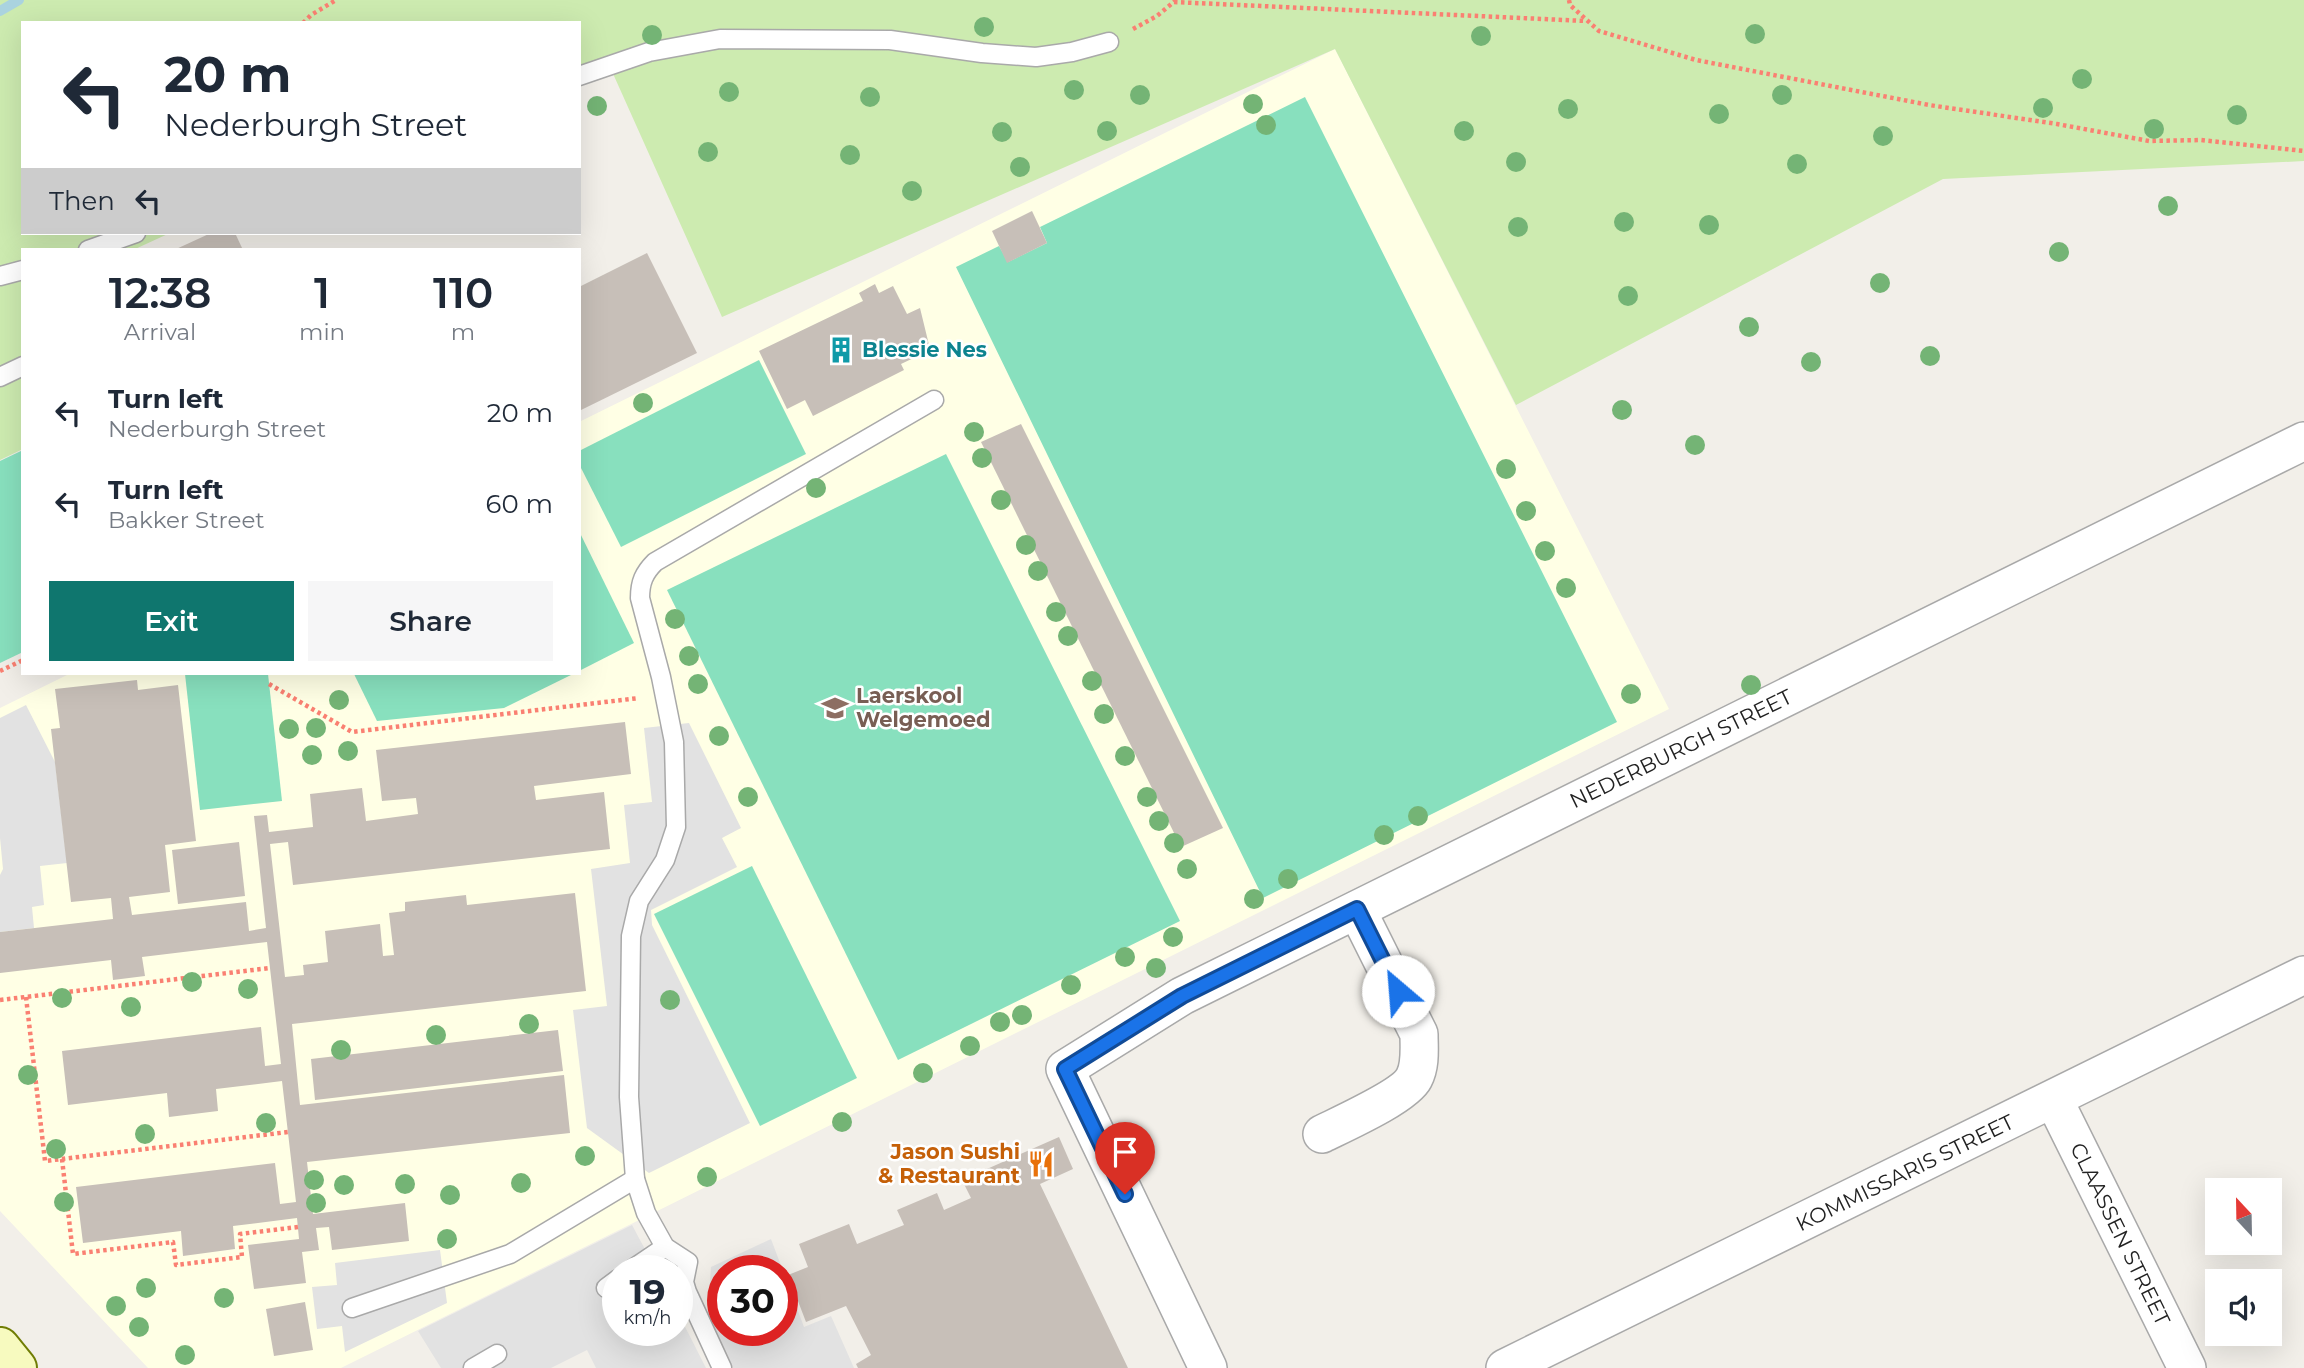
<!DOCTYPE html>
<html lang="en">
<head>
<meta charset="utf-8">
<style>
  :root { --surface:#fff; --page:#f6f6f7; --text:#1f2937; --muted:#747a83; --accent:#0f766e }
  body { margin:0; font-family:Montserrat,sans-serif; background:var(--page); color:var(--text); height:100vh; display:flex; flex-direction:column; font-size:26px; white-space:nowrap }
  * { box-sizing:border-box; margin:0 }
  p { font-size:23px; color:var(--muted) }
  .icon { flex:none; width:38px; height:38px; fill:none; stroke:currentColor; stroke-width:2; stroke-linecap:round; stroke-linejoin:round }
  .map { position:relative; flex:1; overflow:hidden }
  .side { position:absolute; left:21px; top:248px; width:560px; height:427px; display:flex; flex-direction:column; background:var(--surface); border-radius:0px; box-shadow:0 7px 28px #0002 }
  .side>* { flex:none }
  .guide { position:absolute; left:21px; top:21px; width:560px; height:214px; border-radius:0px; box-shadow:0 7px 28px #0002; background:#fff; color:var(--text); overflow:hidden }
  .needle { width:46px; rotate:338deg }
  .buttons { position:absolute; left:2205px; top:1178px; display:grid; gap:14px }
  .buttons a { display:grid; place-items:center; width:77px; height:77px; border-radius:0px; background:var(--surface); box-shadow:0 7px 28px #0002; font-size:35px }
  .speed { position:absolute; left:602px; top:1255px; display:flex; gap:14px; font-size:35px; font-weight:700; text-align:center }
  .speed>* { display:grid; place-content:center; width:91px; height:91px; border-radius:50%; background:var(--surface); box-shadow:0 7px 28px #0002; line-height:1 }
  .speed small { font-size:18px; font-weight:400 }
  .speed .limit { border:10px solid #d22; background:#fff; color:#111 }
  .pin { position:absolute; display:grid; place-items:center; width:60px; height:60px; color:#fff; margin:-72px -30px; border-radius:50% 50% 50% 0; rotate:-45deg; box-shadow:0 0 7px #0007 }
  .pin .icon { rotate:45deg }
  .me { position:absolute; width:77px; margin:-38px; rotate:333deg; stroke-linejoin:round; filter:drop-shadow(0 0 5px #0008) }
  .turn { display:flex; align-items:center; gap:24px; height:147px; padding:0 28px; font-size:32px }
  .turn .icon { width:91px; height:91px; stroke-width:2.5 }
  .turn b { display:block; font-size:49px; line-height:60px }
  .then { display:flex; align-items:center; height:66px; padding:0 28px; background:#0003; gap:14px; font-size:26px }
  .eta { display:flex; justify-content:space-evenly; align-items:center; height:119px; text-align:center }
  .eta b { font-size:42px; font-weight:600; line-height:49px }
  .button { display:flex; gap:14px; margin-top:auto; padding:14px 28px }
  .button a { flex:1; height:80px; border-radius:0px; background:var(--accent); color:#fff; font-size:28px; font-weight:600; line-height:80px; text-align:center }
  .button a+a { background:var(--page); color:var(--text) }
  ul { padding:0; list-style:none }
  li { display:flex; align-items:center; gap:21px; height:91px; padding:0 28px }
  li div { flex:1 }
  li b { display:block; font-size:26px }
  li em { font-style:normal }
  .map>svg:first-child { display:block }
  .education { fill:#ffffe5 }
  .grass { fill:#cdebb0 }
  .pitch { fill:#88e0be }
  .parking { fill:#e2e2e2; fill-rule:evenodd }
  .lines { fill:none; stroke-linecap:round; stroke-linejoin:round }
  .stream { stroke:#aad3df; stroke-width:10 }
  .building { fill:#c7bfb8 }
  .service-casing { stroke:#a9a9a9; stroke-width:21 }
  .minor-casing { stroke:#a9a9a9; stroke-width:40 }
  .secondary-casing { stroke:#707d05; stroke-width:42 }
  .path { stroke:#fa8072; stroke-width:4.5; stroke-dasharray:3.5 3.5; stroke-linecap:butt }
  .service { stroke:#fff; stroke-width:18 }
  .minor { stroke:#fff; stroke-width:37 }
  .secondary { stroke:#f7fabf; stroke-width:38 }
  .tree { fill:#74b475 }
  .route-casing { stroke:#114b97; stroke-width:18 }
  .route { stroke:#1a73e8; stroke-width:12 }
  .labels { text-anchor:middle; stroke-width:5; stroke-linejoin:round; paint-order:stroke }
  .culture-label { font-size:21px; font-weight:bold; fill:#0d838f; stroke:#fff; text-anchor:start }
  .education-label { font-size:21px; font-weight:bold; fill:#785e54; stroke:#fff; text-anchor:start }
  .street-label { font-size:21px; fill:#222; stroke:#fff }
  .food-label { font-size:21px; font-weight:bold; fill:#c56008; stroke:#fff; text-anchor:end }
</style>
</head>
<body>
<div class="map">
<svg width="2304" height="1368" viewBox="0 0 2304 1368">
  <rect width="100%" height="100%" fill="#f2efe9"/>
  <polygon class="education" points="1335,49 1669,709 341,1368 148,1368 0,1211 0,708 69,674 579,674 579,422"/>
  <polygon class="grass" points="0,0 2304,0 2304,161 1943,179 1516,405 1335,49 722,317 606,58 579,67 579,23 23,23 23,233 170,233 133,250 23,250 23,449 0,460"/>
  <g class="pitch">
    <polygon points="1305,97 1617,722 1263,898 956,267 999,246 1008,262 1047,243 1040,227"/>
    <polygon points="759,360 806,454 621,547 579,464 579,451"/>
    <polygon points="23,450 23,652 0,663 0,461"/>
    <polygon points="946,454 1180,921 898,1060 667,590"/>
    <polygon points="579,531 634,643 579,671"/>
    <polygon points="185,674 268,674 282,801 200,810"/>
    <polygon points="354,674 573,674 504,708 377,721"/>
    <polygon points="752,866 857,1078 760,1126 654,914"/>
  </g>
  <g class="parking">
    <polygon points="26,705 55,762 67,863 40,866 44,905 32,907 34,928 0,932 0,875 3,869 0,838 0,718"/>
    <polygon points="689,723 741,828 722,838 737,867 651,910 652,925 750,1123 649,1173 587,1128 573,1010 607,1006 591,869 630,863 624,805 652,802 644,728"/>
    <polygon points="632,1225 656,1270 618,1270 618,1330 677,1330 677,1311 706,1368 596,1368 587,1350 551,1368 441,1368 418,1331"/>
    <path d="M771,1239l33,88 27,-11 23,52h-121l-25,-55 3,-46zM782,1270v60h-59v-60z"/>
    <polygon points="440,1250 447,1303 345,1352 342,1326 317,1329 312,1287 337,1285 335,1263"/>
  </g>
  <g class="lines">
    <polyline class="stream" points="0,11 19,0"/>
  </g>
  <g class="building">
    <polygon points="1032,211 1047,243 1007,263 992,231"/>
    <polygon points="211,233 235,233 243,250 174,250"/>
    <polygon points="647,253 697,353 579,411 579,287"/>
    <polygon points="875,284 879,293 893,286 907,314 920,308 929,345 921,349 922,354 901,364 904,370 813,416 805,400 787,409 759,351 863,301 859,293"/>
    <polygon points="1021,424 1223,828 1181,847 981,442"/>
    <polygon points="137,680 138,690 178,685 196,841 165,845 170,892 129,897 132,915 246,902 249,931 266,928 254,816 267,815 269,832 313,827 310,794 362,788 366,821 418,814 416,798 382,801 376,750 625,722 631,774 534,786 536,800 604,792 610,849 293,885 288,842 270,844 285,977 304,975 303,965 328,962 325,931 380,924 383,956 394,955 389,913 405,911 405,902 466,895 467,905 575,893 586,991 292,1024 300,1105 564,1075 570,1133 307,1162 313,1214 405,1203 409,1241 332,1250 329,1227 316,1228 319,1250 302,1252 306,1283 254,1289 248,1245 299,1239 297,1218 233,1226 235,1249 183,1256 181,1231 83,1243 76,1187 275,1163 280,1204 296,1202 282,1081 216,1089 218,1111 169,1117 167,1093 68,1105 62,1051 261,1027 265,1066 281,1064 267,942 142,957 145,976 113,980 111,960 0,973 0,932 113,919 111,898 71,902 51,729 60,728 55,689"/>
    <polygon points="239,842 245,896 178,904 172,850"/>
    <polygon points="558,1030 563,1071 315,1100 311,1059"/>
    <polygon points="1059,1137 1073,1169 1040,1184 1128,1368 858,1368 856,1364 871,1355 846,1306 806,1322 788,1275 808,1267 799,1244 849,1224 857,1244 904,1225 897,1210 937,1193 944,1210 971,1198 962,1180"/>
    <polygon points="305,1302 313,1350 274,1356 266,1309"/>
  </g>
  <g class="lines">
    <g class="service-casing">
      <g id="service">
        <polyline points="579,76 649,52 720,39 890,40 982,53 1036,57 1072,52 1109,42"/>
        <polyline points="88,250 136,233"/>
        <polyline points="0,276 23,270"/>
        <polyline points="0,377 23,366"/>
        <polyline points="631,1270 665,1247"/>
        <polyline points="606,1288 618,1279"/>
        <polyline points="352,1308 510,1254 635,1179"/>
        <polyline points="473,1368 497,1354"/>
        <path d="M722,1368l-35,-76 -3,-10 4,-20 -23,-15 -19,-34 -11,-34 -6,-82 2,-161 8,-35 26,-41 11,-33 -2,-85 -13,-65 -21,-79c0,-16 4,-25 15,-36l279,-162"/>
      </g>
    </g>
    <g class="minor-casing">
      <g id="minor">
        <polyline points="2054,1100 2187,1368"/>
        <path d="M1322,1134c20,-10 83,-38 92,-56 7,-13 5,-30 5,-44l-62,-124"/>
        <polyline points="1208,1368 1065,1069 1182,996 2304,441"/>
        <polyline points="1505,1368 2304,975"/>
      </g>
    </g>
    <g class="secondary-casing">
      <polyline id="secondary" points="0,1347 17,1368"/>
    </g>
    <g class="path">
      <polyline points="1569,0 1570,5 1599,31 1696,60 1929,105 2057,124 2149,141 2201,140 2304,151"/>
      <polyline points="1174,2 1586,21"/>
      <polyline points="303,23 311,15 336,0"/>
      <polyline points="1133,29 1157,16 1175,1"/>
      <polyline points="0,671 23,660"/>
      <polyline points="269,684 352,732 639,698"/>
      <polyline points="26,997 45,1161 288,1132"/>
      <polyline points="0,1000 270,968"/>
      <polyline points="62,1159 73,1254 173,1242 176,1265 242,1257 240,1234 298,1227"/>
    </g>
    <use href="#service" class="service"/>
    <use href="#minor" class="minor"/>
    <use href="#secondary" class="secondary"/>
  </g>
  <g class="tree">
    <circle cx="984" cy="27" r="10"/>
    <circle cx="1755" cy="34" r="10"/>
    <circle cx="652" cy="35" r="10"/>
    <circle cx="1481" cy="36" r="10"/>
    <circle cx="2082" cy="79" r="10"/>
    <circle cx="1074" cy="90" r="10"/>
    <circle cx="729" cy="92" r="10"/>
    <circle cx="1140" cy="95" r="10"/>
    <circle cx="1782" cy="95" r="10"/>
    <circle cx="870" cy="97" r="10"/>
    <circle cx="1253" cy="104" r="10"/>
    <circle cx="597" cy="106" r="10"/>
    <circle cx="2043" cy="108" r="10"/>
    <circle cx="1568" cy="109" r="10"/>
    <circle cx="1719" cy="114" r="10"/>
    <circle cx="2237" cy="115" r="10"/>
    <circle cx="1266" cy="125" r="10"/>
    <circle cx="2154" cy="129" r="10"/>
    <circle cx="1107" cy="131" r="10"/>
    <circle cx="1464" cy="131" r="10"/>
    <circle cx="1002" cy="132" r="10"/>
    <circle cx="1883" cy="136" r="10"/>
    <circle cx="708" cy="152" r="10"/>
    <circle cx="850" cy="155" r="10"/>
    <circle cx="1516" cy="162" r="10"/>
    <circle cx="1797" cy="164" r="10"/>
    <circle cx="1020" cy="167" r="10"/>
    <circle cx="912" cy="191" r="10"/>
    <circle cx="2168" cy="206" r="10"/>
    <circle cx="1624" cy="222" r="10"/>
    <circle cx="1709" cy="225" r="10"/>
    <circle cx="1518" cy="227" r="10"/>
    <circle cx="2059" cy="252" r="10"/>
    <circle cx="1880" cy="283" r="10"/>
    <circle cx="1628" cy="296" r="10"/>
    <circle cx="1749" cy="327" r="10"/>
    <circle cx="1930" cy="356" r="10"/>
    <circle cx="1811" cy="362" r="10"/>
    <circle cx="643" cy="403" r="10"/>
    <circle cx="1622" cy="410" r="10"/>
    <circle cx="974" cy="432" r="10"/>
    <circle cx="1695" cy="445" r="10"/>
    <circle cx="982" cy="458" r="10"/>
    <circle cx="1506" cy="469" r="10"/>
    <circle cx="816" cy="488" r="10"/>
    <circle cx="1001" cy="500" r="10"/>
    <circle cx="1526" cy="511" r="10"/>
    <circle cx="1026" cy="545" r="10"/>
    <circle cx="1545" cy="551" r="10"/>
    <circle cx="1038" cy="571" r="10"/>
    <circle cx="1566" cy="588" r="10"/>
    <circle cx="1056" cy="612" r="10"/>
    <circle cx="675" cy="619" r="10"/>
    <circle cx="1068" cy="636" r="10"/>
    <circle cx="689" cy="656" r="10"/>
    <circle cx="1092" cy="681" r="10"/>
    <circle cx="698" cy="684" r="10"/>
    <circle cx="1751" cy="685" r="10"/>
    <circle cx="1631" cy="694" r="10"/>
    <circle cx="339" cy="700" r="10"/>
    <circle cx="1104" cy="714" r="10"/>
    <circle cx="316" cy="728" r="10"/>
    <circle cx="289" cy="729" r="10"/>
    <circle cx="719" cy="736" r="10"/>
    <circle cx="348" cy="751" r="10"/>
    <circle cx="312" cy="755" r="10"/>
    <circle cx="1125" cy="756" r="10"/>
    <circle cx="748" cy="797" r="10"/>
    <circle cx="1147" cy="797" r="10"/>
    <circle cx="1418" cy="816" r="10"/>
    <circle cx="1159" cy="821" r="10"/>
    <circle cx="1384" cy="835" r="10"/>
    <circle cx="1174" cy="843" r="10"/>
    <circle cx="1187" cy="869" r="10"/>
    <circle cx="1288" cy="879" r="10"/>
    <circle cx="1254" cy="899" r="10"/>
    <circle cx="1173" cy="937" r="10"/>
    <circle cx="1125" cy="957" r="10"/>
    <circle cx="1156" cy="968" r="10"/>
    <circle cx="192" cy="982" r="10"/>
    <circle cx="1071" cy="985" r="10"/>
    <circle cx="248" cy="989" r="10"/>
    <circle cx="62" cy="998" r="10"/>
    <circle cx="670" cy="1000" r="10"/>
    <circle cx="131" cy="1007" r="10"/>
    <circle cx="1022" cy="1015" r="10"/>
    <circle cx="1000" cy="1022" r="10"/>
    <circle cx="529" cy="1024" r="10"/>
    <circle cx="436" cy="1035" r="10"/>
    <circle cx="970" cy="1046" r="10"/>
    <circle cx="341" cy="1050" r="10"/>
    <circle cx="923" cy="1073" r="10"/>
    <circle cx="28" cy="1075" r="10"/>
    <circle cx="842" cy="1122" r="10"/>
    <circle cx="266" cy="1123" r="10"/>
    <circle cx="145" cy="1134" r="10"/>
    <circle cx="56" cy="1149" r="10"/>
    <circle cx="585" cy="1156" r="10"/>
    <circle cx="707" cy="1177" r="10"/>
    <circle cx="314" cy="1180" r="10"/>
    <circle cx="521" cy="1183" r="10"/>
    <circle cx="405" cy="1184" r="10"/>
    <circle cx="344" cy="1185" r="10"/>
    <circle cx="450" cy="1195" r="10"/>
    <circle cx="64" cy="1202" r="10"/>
    <circle cx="316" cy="1203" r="10"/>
    <circle cx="447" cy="1239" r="10"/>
    <circle cx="146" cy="1288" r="10"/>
    <circle cx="224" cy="1298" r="10"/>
    <circle cx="116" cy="1306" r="10"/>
    <circle cx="139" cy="1327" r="10"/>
    <circle cx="185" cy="1355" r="10"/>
  </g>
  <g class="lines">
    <g class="route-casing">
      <polyline id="route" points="1125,1194 1065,1069 1182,996 1357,909 1398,991"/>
    </g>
    <use href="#route" class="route"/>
  </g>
  <defs>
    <g id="building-bare" transform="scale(2.1)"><path d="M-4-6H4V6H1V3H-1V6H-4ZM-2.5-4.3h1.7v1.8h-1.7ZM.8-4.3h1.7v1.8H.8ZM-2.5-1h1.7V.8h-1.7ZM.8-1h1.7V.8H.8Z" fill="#0f9aa8" stroke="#fff" stroke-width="2.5" paint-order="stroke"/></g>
    <g id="school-bare" transform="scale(2.1)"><path d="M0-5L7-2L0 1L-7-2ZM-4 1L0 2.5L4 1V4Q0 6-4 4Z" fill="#8d6e63" stroke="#fff" stroke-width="2.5" paint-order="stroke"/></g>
    <g id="restaurant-bare" transform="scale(2.1)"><path d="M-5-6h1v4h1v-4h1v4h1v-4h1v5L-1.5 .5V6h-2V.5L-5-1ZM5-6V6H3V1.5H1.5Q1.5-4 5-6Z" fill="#e8710a" stroke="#fff" stroke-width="2.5" paint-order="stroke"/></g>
  </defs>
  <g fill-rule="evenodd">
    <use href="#building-bare" x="841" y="350"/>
    <use href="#school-bare" x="835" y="708"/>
    <use href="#restaurant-bare" x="1041" y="1164"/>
  </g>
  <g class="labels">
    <g class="culture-label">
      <text x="862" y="357">Blessie Nes</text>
    </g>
    <g class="education-label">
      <text x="856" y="703">Laerskool<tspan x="856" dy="24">Welgemoed</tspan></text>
    </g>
    <g class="street-label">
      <text transform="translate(1681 749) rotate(-26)" y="7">NEDERBURGH STREET</text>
      <text transform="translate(1905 1173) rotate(-26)" y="7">KOMMISSARIS STREET</text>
      <text transform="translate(2120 1234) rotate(64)" y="7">CLAASSEN STREET</text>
    </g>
    <g class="food-label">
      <text x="1020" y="1159">Jason Sushi<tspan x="1020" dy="24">&amp; Restaurant</tspan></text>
    </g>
  </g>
</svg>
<div class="buttons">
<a><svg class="needle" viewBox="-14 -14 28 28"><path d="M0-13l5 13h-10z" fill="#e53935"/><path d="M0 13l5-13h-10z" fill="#747a83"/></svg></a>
<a><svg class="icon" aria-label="sound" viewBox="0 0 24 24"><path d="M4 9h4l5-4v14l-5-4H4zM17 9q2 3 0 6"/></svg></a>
</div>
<div class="speed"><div>19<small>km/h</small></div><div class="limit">30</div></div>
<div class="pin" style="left:1125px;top:1194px;background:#d93025"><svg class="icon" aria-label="arrive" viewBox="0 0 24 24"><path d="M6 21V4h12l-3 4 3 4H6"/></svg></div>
<svg class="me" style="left:1398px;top:991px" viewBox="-20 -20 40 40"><circle r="19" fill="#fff"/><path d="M0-13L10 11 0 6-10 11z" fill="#1a73e8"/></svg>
<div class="guide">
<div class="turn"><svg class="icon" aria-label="left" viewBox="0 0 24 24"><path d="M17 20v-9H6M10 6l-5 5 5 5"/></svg><div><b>20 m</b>Nederburgh Street</div></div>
<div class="then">Then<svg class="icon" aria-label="left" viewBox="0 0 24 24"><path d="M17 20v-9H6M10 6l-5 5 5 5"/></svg></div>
</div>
<section class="side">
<div class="eta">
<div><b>12:38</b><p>Arrival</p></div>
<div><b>1</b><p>min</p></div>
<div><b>110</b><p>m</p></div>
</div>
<ul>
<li><svg class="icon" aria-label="left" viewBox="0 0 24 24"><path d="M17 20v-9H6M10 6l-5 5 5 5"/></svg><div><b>Turn left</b><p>Nederburgh Street</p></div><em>20 m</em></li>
<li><svg class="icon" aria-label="left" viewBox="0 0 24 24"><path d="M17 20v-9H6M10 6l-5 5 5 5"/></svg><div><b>Turn left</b><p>Bakker Street</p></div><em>60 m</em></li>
</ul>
<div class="button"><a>Exit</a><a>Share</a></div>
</section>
</div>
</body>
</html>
